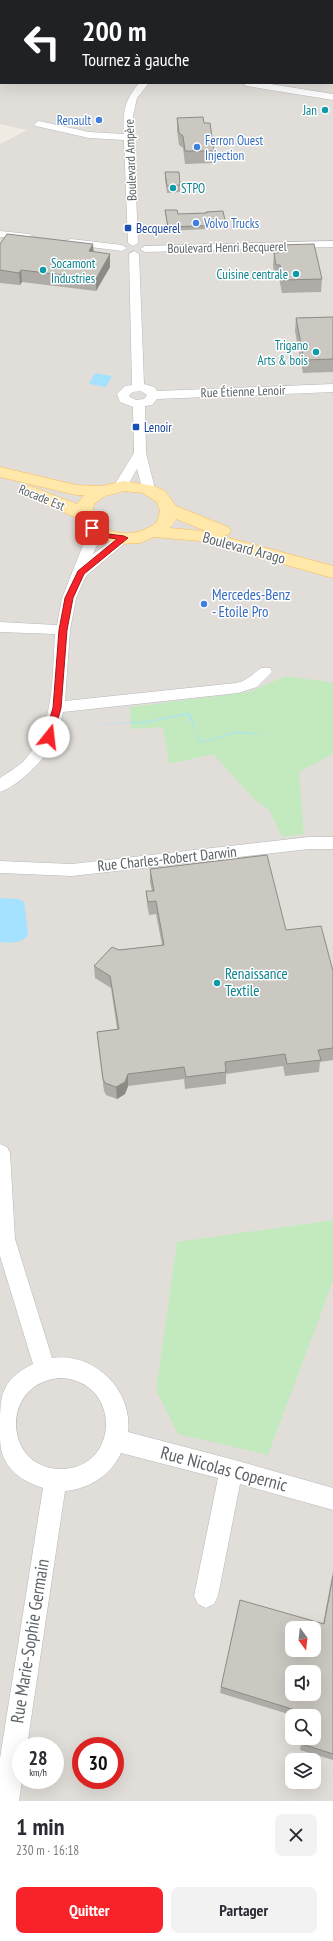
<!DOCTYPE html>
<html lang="fr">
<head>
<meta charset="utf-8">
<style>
  :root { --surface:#fff; --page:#f2f2f3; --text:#2b2b33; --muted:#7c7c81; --accent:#f82229 }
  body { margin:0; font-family:"PT Sans Narrow",sans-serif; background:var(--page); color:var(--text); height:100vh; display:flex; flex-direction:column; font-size:15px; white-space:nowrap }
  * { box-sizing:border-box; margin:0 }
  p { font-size:13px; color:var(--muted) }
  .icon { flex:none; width:22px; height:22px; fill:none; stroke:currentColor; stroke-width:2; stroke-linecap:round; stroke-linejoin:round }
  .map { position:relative; height:1801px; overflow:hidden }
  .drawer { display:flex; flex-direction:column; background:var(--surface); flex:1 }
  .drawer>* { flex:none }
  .banner { position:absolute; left:0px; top:0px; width:333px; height:84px; box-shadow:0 4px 16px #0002; background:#202124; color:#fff; overflow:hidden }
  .needle { width:26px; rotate:165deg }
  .tools { position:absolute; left:285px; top:1621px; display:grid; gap:8px }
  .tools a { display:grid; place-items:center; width:36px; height:36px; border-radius:8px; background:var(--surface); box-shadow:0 4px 16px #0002; font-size:20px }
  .speed { position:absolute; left:12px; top:1737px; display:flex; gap:8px; font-size:20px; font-weight:700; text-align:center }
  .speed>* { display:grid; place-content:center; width:52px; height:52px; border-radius:50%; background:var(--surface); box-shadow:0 4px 16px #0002; line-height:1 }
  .speed small { font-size:10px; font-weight:400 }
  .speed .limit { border:6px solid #d22; background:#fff; color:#111 }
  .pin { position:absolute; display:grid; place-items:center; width:34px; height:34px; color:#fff; margin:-17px; border-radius:8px; box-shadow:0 2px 6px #0006 }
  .me { position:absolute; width:44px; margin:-22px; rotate:16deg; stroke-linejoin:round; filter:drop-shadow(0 0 3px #0008) }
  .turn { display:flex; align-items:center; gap:14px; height:84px; padding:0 16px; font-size:18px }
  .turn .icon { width:52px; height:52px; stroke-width:2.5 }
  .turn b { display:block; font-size:28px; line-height:34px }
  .round { display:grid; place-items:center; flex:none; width:42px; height:42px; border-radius:8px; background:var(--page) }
  .head { display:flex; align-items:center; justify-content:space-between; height:68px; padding:0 16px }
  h1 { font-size:24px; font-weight:700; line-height:30px }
  .action { display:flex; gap:8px; margin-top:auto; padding:8px 16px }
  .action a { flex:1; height:46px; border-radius:8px; background:var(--accent); color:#fff; font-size:16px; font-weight:700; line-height:46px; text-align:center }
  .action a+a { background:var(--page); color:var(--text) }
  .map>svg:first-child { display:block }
  .industrial { fill:#e1ded9; fill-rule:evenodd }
  .green { fill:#c3eabf }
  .water { fill:#a5e2ff }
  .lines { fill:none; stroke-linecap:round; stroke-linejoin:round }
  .minor-casing { stroke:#b5b8bc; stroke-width:1 }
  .major-casing { stroke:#feba50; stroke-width:1 }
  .minor { fill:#fff; fill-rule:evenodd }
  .major { fill:#ffe8aa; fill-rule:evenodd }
  .wall { fill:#afaba6 }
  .shaded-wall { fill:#8e8b87 }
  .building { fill:#cbc7c1; stroke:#8e8b87; fill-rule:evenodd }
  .route { fill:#f82229; stroke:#a1161b }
  .culture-dot { fill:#0f9aa8; stroke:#fff; stroke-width:1.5 }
  .shop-dot { fill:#3f7fe0; stroke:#fff; stroke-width:1.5 }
  .transit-dot { fill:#1a4fb4; stroke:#fff; stroke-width:1.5 }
  .labels { text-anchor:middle; stroke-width:3; stroke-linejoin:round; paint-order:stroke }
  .far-culture-label { font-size:13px; fill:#0d838f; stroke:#fff; text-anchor:end }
  .far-shop-label { font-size:13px; fill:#366cbe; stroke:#fff; text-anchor:start }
  .far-street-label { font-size:13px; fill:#5c6266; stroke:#fff }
  .far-transit-label { font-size:13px; fill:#164399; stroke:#fff; text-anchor:start }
  .street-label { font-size:15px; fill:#5c6266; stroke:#fff }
  .shop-label { font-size:15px; fill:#366cbe; stroke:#fff; text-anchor:start }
  .culture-label { font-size:15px; fill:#0d838f; stroke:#fff; text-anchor:start }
  .near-street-label { font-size:18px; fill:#5c6266; stroke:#fff }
</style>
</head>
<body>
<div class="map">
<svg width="333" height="1801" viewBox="0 0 333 1801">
  <rect width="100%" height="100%" fill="#f0ece4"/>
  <path class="industrial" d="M18,0h315v1801h-333v-1657l27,-14 -27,-6v-111l1,70h331v-82h-315zM292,1628h22v22h-22zM292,1672h22v22h-22zM292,1716h22v22h-22zM21,1746h34v34h-34zM81,1746h34v34h-34zM292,1760h22v22h-22z"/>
  <g class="green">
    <polygon points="286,676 333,683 333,754 299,772 304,834 282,837 269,810 254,799 213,754 169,764 163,727 131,729 130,707 249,692"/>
    <polygon points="333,1220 333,1281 268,1455 178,1434 156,1390 177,1242"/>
  </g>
  <g class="water">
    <polygon points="95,373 112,376 106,387 89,384"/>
    <polygon points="187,713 190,714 196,731 202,742 235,732 283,735 235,733 201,743 188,714 145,723 88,724 145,722"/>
    <path d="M0,898l19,1 5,3 4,31c-2,10 -19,11 -28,9z"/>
  </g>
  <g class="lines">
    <g class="minor-casing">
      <g id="minor">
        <polygon points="294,0 304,0 294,1"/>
        <path d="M139,83h10l-12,15 -4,18 5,127 -5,3 -5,-3 -4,-103 -35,-2 -53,-12 -2,-2 5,-3 50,11 35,2c-1,-24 0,-32 15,-51z"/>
        <polygon points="242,83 264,83 333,94 333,100 247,86"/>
        <polygon points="0,231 29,234 34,237 29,240 0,237"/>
        <polygon points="71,239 122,245 127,248 122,251 67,244 66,242 67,240"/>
        <polygon points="333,241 333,247 145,252 140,249 145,246"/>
        <path d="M134,251l5,3 5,130 10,3 3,4 176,-7v8l-176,7 -5,6 -7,1 1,47 9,36 -2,3h-10l-6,-23 -12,21h-10l-2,-3 21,-34 -1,-46 -13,-5 -3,-8 8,-8 7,-1 -3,-131zM141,391l6,4 -3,4 -8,1 -6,-3 -1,-2 4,-3z"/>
        <path d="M92,524l5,1 2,3 -2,17 -4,9 26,-19h10l2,3 -45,38 -10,22 -6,32 -5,71 171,-18c4,-1 8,-2 10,-4 10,-5 13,-14 24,-11l2,4 -15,15 -19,6 -175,19c-2,8 -3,16 -6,24 -7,19 -38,50 -57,56v-14c7,-5 16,-10 23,-16 32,-33 29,-85 32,-128l-55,-2v-10l57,3 5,-27 21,-53 4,-20z"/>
        <polygon points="309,837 333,837 333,849 309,849 72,876 0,873 0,861 72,864"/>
        <path d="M0,1144l7,3 3,6 5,86 37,119c42,-6 81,32 76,74l103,27 102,29v22l-93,-26 -22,112 -4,8 -8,4 -8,-4 -4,-8 24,-118 -97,-25c-10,22 -32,36 -56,38l-38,255h-6l1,34 -3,21h-19v-43l43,-270c-15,-5 -29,-12 -37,-26 -6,-10 -6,-20 -6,-32 0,-33 0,-50 33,-66l-33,-108zM61,1378c61,3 59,91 0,91 -59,0 -61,-88 0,-91z"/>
      </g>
    </g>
    <g class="major-casing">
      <path id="major" d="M0,467l76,18 26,1 22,-5 30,5 11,5 11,15 52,21 3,4 -3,4 -6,1 111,30v12l-133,-37 -46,-4 -14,6 -20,1 -6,-2 -18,-4 -12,-9 -7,-11 -53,-23 -2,-4 2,-4 6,-1 47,18 7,-9h-8l-76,-18zM124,491l19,2 14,9 3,9 -3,11c-20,17 -52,15 -65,-8l2,-10 11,-8zM176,519l35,14 -10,-2 -31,-3z"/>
    </g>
    <use href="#minor" class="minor"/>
    <use href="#major" class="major"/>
  </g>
  <g class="wall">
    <polygon points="177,118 204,123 214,151 214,163 185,164 183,148 179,145 177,130"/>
    <polygon points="165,172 180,185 180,192 167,193 165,179"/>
    <polygon points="165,210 178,214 206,213 206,212 226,225 226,228 168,231"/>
    <polygon points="0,244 94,252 110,267 96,291 22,282 20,285 0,283"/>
    <polygon points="276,245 322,279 321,292 282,293 279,278 275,278 273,266 274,253 276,253"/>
    <polygon points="333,317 333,372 303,373 295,331 296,318"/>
    <polygon points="150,869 286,930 333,971 333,1060 320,1062 319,1072 285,1076 283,1066 226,1074 226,1084 185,1089 184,1079 128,1086 125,1094 117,1099 106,1095 104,1091 98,1044 97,1032 117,1029 111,988 95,978 94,966 119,950 162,945 156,914 149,915 147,904 146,891 152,891 150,882"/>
    <polygon points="333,1571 333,1760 300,1750 302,1738 314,1738 314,1716 295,1716 220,1693 221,1687 323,1624"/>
  </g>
  <g class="shaded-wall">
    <polygon points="333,4 333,11 332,14 332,7"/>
    <polygon points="1,73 1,83 0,83 0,74"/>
    <polygon points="93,244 94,256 89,251"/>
    <polygon points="110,254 110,267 96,291 96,279"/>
    <polygon points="21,270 22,282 20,285 19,273"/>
    <polygon points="128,1074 128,1086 125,1094 117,1099 116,1087"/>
  </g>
  <g class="building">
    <polygon points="305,0 320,1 305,1"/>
    <polygon points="1,56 1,73 0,74 0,57"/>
    <polygon points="203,117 204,123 210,123 214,151 185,151 183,136 179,133 177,118"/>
    <polygon points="165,172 179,172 180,185 167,186"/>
    <polygon points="165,210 177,210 178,214 207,213 206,212 223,211 226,225 168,227"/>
    <polygon points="7,234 93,244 89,251 110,254 96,279 21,270 19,273 0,270 0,244"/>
    <polygon points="314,244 322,279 283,280 280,265 276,265 274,253 278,253 276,245"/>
    <polygon points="333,317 333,359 304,360 296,318"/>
    <polygon points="267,855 286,930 321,926 333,971 333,1048 318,1050 321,1060 287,1064 285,1054 225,1062 226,1072 186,1077 184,1067 128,1074 125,1082 116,1087 105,1083 103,1079 97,1032 119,1029 110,976 94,966 112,947 119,950 164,945 156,901 148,902 146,891 154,891 150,869"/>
    <path d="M333,1576v178l-31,-10 1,-6h11v-22h-7l1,-2 -87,-27 19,-87 84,24zM292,1628h22v22h-22zM292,1672h22v22h-22z"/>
  </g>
  <polygon class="route" points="92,526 108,534 124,536 128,538 84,574 73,598 67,630 61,708 53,737 49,740 44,737 53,708 59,630 65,598 78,571 117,539 104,537 89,530 89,527"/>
  <g class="culture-dot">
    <circle cx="325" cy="110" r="4"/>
    <circle cx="173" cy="188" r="4"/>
    <circle cx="43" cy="270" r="4"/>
    <circle cx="296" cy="274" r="4"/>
    <circle cx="316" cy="352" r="4"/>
    <circle cx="217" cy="983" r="4"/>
  </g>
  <g class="shop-dot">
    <circle cx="99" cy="120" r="4"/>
    <circle cx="197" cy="147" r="4"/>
    <circle cx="196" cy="223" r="4"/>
    <circle cx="204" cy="604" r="4"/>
  </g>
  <g class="transit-dot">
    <rect x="124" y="224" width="8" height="8" rx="2"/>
    <rect x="132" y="423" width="8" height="8" rx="2"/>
  </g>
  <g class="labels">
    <g class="far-culture-label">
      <text x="317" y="115">Jan</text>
      <text x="181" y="193" text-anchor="start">STPO</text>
      <text x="51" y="268" text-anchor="start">Socamont<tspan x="51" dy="15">Industries</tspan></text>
      <text x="288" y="279">Cuisine centrale</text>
      <text x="308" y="350">Trigano<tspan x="308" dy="15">Arts &amp; bois</tspan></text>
    </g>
    <g class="far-shop-label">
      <text x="91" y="125" text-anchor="end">Renault</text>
      <text x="205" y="145">Ferron Ouest<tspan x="205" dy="15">Injection</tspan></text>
      <text x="204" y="228">Volvo Trucks</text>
    </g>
    <g class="far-street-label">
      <text transform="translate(130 160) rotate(-92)" y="5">Boulevard Ampère</text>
      <text transform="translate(227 247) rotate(-1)" y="5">Boulevard Henri Becquerel</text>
      <text transform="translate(243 391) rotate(-2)" y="5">Rue Étienne Lenoir</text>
      <text transform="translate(42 497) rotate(22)" y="5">Rocade Est</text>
    </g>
    <g class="far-transit-label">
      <text x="136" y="233">Becquerel</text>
      <text x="144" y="432">Lenoir</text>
    </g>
    <g class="street-label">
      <text transform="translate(244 548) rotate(15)" y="5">Boulevard Arago</text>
      <text transform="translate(167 859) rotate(-6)" y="5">Rue Charles-Robert Darwin</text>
    </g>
    <g class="shop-label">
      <text x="212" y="600">Mercedes-Benz<tspan x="212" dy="17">- Etoile Pro</tspan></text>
    </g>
    <g class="culture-label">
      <text x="225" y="979">Renaissance<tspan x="225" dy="17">Textile</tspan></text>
    </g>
    <g class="near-street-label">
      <text transform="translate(224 1469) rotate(15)" y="6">Rue Nicolas Copernic</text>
      <text transform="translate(30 1641) rotate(-81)" y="6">Rue Marie-Sophie Germain</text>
    </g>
  </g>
</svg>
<div class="tools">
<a><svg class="needle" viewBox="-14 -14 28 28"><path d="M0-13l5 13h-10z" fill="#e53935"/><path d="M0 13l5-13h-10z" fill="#7c7c81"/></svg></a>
<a><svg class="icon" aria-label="sound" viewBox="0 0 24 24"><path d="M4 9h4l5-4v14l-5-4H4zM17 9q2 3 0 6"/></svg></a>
<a><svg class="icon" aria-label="search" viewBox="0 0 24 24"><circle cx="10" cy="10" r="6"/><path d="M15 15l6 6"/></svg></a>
<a><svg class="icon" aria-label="layers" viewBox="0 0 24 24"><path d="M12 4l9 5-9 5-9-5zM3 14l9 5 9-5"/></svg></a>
</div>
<div class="speed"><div>28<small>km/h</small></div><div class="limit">30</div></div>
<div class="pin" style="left:92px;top:528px;background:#d93025"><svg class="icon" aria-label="arrive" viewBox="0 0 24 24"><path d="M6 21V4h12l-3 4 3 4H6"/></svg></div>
<svg class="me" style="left:49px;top:737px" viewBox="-20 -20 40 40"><circle r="19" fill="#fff"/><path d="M0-13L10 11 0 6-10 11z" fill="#f82229"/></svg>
<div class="banner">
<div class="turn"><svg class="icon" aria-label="left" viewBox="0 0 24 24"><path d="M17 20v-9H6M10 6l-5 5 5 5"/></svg><div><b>200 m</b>Tournez à gauche</div></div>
</div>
</div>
<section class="drawer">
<div class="head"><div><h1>1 min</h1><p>230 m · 16:18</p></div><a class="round"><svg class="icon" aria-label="close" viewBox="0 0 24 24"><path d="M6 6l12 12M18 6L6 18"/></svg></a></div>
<div class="action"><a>Quitter</a><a>Partager</a></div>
</section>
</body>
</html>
